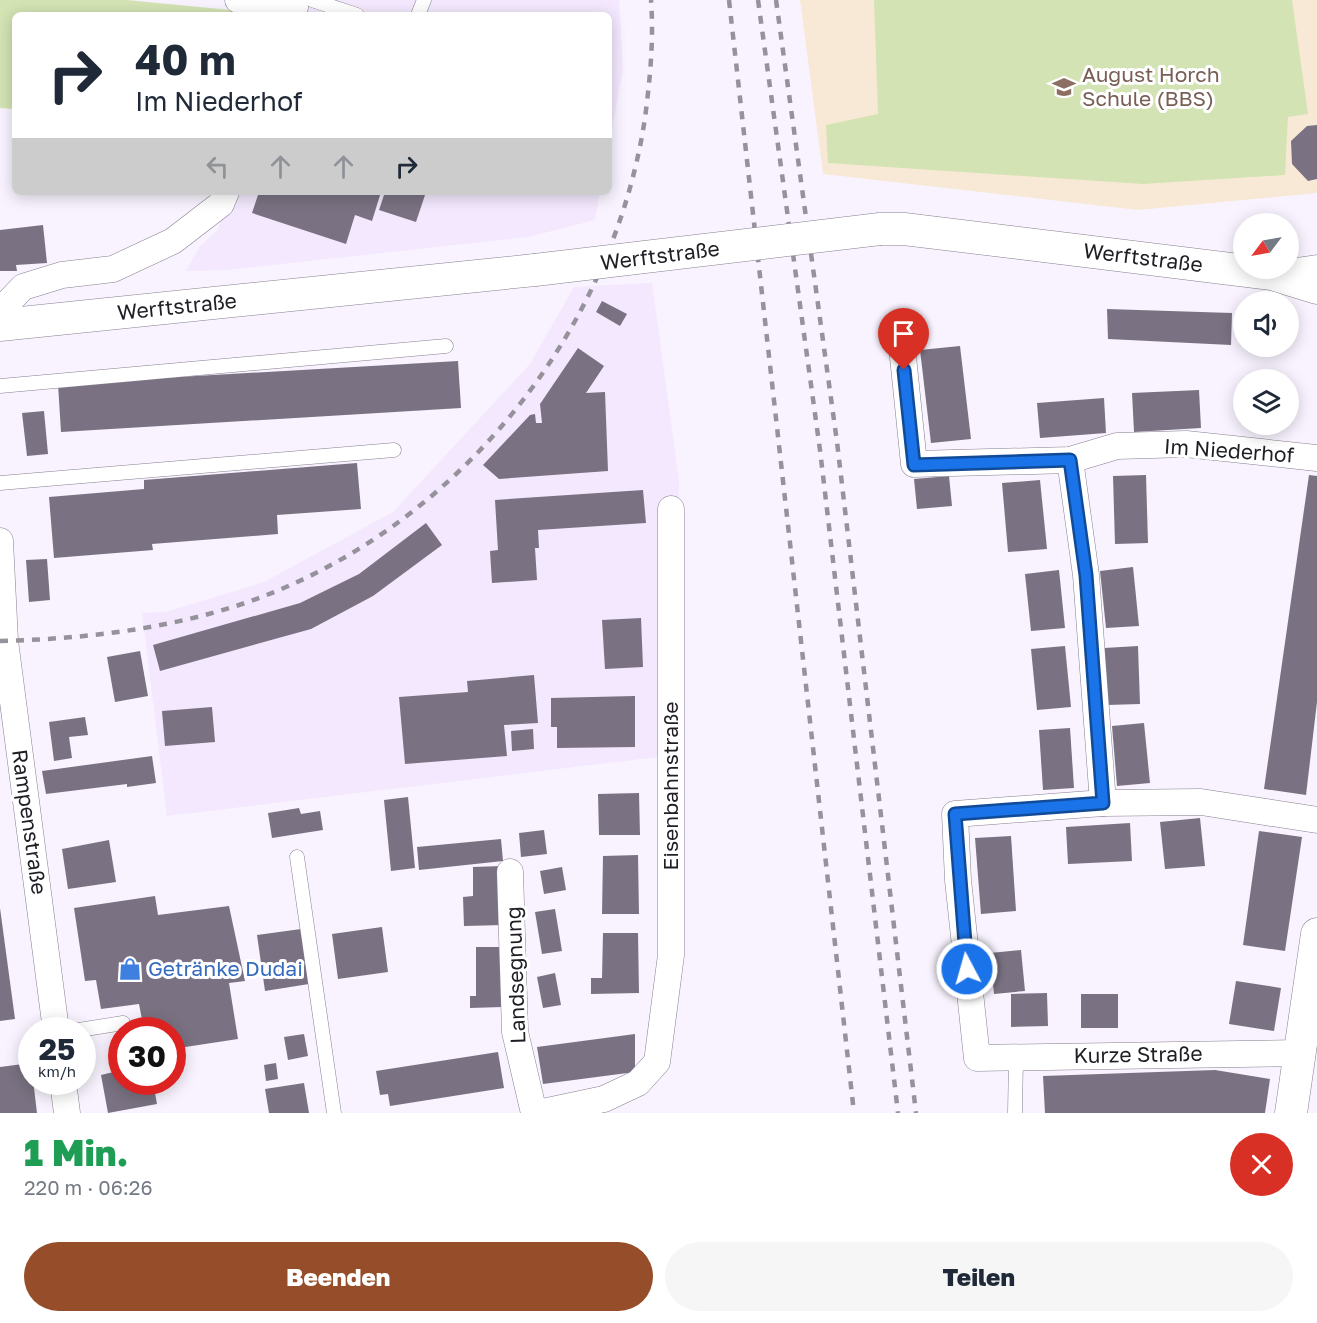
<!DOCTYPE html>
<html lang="de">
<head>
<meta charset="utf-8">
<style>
  :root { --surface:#fff; --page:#f6f6f7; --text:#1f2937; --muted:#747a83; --accent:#954e29 }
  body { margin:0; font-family:"Golos Text",sans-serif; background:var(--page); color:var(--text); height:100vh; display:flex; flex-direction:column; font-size:22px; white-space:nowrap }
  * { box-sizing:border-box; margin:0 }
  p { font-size:20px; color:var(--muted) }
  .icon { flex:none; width:33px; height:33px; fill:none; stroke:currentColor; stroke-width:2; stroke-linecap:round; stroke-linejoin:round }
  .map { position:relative; height:1113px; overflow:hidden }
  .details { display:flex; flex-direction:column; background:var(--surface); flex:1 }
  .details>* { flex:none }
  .hud { position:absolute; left:12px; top:12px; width:600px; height:183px; border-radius:9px; box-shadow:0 3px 15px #0003; background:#fff; color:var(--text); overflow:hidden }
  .needle { width:39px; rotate:238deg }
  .tools { position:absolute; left:1233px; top:213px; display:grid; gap:12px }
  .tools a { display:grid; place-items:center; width:66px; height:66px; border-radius:50%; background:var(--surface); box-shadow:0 3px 15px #0003; font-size:30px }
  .speed { position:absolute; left:18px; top:1017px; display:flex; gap:12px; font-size:30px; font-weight:700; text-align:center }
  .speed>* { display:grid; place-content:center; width:78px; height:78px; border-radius:50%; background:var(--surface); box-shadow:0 3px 15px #0003; line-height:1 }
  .speed small { font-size:15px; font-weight:400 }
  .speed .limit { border:9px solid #d22; background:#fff; color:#111 }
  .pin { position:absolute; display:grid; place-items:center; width:51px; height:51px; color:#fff; margin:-62px -26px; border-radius:50% 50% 50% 0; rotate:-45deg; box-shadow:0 0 6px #0007 }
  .pin .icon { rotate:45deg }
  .me { position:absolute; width:66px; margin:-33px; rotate:354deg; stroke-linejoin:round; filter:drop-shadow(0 0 4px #0008) }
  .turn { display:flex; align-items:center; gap:21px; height:126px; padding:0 24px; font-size:27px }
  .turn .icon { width:78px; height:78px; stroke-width:2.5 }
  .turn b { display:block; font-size:42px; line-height:51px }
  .lanes { display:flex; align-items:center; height:57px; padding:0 24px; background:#0003; justify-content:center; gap:30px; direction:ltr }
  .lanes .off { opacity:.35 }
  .round { display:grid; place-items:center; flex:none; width:63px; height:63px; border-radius:32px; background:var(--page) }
  .head { display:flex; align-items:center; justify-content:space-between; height:102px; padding:0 24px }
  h1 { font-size:36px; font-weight:800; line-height:45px; color:#1e9e55 }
  .button { display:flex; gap:12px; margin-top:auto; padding:12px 24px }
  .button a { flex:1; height:69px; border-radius:36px; background:var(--accent); color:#fff; font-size:24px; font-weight:800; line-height:69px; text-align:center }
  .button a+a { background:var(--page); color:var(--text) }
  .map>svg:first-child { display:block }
  .built { fill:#f3e8fd }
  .education { fill:#f8e9d6 }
  .green { fill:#d3e3b3 }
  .building { fill:#7a7282 }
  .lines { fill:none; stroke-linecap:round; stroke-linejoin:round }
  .service-casing { stroke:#877f8f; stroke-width:15 }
  .minor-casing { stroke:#877f8f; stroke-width:27 }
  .tertiary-casing { stroke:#877f8f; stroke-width:33 }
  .service { stroke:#fff; stroke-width:14 }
  .minor { stroke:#fff; stroke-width:26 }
  .tertiary { stroke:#fff; stroke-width:32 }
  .rail { stroke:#96929b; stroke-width:4.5; stroke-dasharray:8 8; stroke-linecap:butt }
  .tertiary-bridge-casing { stroke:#877f8f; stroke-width:33; stroke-linecap:butt }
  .tertiary-bridge { stroke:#fff; stroke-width:32 }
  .route-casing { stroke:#114b97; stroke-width:15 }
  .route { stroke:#1a73e8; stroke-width:10 }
  .labels { text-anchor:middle; stroke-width:6; stroke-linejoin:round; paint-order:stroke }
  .education-label { font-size:21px; fill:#785e54; stroke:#fff; text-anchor:start }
  .street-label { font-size:21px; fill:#201d24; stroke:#fff }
  .shop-label { font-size:21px; fill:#366cbe; stroke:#fff; text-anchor:start }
</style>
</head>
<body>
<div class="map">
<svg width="1317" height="1113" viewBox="0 0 1317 1113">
  <rect width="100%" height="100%" fill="#f8f3fe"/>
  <g class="built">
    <polygon points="308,0 619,0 623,69 609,145 609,15 302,15"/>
    <polygon points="232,192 600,192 595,220 528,237 226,270 186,271 200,246 217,231"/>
    <polygon points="652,283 679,481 674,755 167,816 142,613 166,612 264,582 393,512 530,364 574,287"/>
  </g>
  <polygon class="education" points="800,0 1317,0 1317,193 1138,210 823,174"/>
  <g class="green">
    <polygon points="0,0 127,0 282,15 15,15 15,109 0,108"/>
    <polygon points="874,0 1292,0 1308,114 1288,117 1285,175 1143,184 828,163 826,125 878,114"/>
  </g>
  <g class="building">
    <polygon points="1317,125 1317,179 1308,181 1292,164 1291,141 1307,126"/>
    <polygon points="259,192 381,192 372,221 355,215 346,244 252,213"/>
    <polygon points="385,192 426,192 416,222 379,210"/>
    <polygon points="43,225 47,263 16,265 17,271 0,271 0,230"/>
    <polygon points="602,301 627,314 620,326 596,312"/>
    <polygon points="1107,309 1232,313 1231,345 1108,339"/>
    <polygon points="960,346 971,439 931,443 920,350"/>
    <polygon points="578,348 604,366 586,393 605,392 608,471 499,479 483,465 530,415 535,414 536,423 542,423 540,404"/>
    <polygon points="458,361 461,408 61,432 58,384"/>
    <polygon points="1199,390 1201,428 1134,432 1132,393"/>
    <polygon points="1104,398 1106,433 1040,438 1037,403"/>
    <polygon points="44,411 48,454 27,456 22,413"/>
    <polygon points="357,463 361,509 277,515 278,534 152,544 153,550 54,558 49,497 144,489 144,480"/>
    <polygon points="1146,475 1148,543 1115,544 1113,476"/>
    <polygon points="1309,475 1317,476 1317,702 1306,795 1264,789"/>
    <polygon points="949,476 952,506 917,509 914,479"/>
    <polygon points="1040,480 1047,549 1008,552 1002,483"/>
    <polygon points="643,490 646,523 538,530 539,548 535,548 537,580 492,583 490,551 498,550 495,500"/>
    <polygon points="426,523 442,545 373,596 311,629 160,671 153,645 300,603 359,574"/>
    <polygon points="47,559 50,600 29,602 26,560"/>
    <polygon points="1133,567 1139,626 1106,628 1100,571"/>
    <polygon points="1059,570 1065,628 1031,631 1025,574"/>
    <polygon points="641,618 643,667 605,669 602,620"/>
    <polygon points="1065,646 1071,707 1037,710 1031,649"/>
    <polygon points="1138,646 1140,704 1107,705 1104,648"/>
    <polygon points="140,651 148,696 115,702 107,657"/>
    <polygon points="534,675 538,723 504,725 507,756 405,764 399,697 468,692 467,681"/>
    <polygon points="635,696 635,747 557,748 557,727 551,727 551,698"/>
    <polygon points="212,707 215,742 165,746 162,711"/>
    <polygon points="85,717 88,735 69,737 72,758 54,761 49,722"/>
    <polygon points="1144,723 1150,783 1117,786 1112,726"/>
    <polygon points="1070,728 1074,788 1043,790 1039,730"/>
    <polygon points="533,729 534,749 512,751 511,731"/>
    <polygon points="152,756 156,783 127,787 127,784 46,794 42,771"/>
    <polygon points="639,793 640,835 599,835 598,794"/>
    <polygon points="408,797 415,868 391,871 384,800"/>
    <polygon points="299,808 301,814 320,811 323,830 272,838 268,813"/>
    <polygon points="1200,818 1205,866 1165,869 1160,822"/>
    <polygon points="1130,823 1132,861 1068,864 1066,827"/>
    <polygon points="544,830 547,854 521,857 519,833"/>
    <polygon points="1259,831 1302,837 1285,951 1243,945"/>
    <polygon points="1011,836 1016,911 981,914 975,838"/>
    <polygon points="501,839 503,861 419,870 417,847"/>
    <polygon points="109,840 116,882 68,889 62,849"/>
    <polygon points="638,855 639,914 602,914 603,856"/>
    <polygon points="502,866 503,925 464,926 463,897 473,896 473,867"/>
    <polygon points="562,867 566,890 544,894 540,871"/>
    <polygon points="155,896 158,915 229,906 245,981 229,983 238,1039 172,1049 172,1030 144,1030 139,1004 101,1009 96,980 85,981 74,908"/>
    <polygon points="0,908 15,1019 0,1021"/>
    <polygon points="555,909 562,951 542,954 535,912"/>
    <polygon points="382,927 388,972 338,979 332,934"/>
    <polygon points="301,929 309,984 265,991 257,935"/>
    <polygon points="603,933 638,933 639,993 591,994 591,978 602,978"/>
    <polygon points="476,947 501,947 502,1007 470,1008 470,996 476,996"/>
    <polygon points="1021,950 1025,991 994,994 990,953"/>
    <polygon points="555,973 561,1005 543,1008 537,977"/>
    <polygon points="1236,981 1281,988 1274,1031 1229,1024"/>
    <polygon points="1047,993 1048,1026 1011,1027 1011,994"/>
    <rect x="1081" y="994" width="37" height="34"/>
    <polygon points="304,1034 308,1056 288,1060 284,1037"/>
    <polygon points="635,1034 635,1072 543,1084 537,1047"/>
    <polygon points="498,1052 504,1088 390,1106 388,1094 380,1095 376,1071"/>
    <polygon points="31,1063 37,1113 0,1113 0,1067"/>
    <polygon points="276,1063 278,1079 266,1081 264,1065"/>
    <polygon points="122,1070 122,1082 153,1082 157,1104 108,1113 101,1075"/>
    <polygon points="1215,1070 1270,1079 1265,1113 1045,1113 1043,1076"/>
    <polygon points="304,1083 309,1113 269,1113 265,1089"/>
  </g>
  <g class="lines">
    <g class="service-casing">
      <g id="service">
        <polyline points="312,0 357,15"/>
        <polyline points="418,15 424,0"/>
        <polyline points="0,386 446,346"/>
        <polyline points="0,483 394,450"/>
        <polyline points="297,857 334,1113"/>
        <polyline points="79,1030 123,1023"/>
        <polyline points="1015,1113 1016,1057"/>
      </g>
    </g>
    <g class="minor-casing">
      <g id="minor">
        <polyline points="238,0 295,7 292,15"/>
        <polyline points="1276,274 1317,268"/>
        <polyline points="0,311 23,287 62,275 113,269 173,241 221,204 226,192"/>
        <polyline points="902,347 914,464 1070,460 1117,446 1186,444 1317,458"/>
        <polyline points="1070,460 1086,575 1103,803"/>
        <polyline points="0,541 5,641 56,1030"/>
        <polyline points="510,872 515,1032 534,1113"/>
        <polyline points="1299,1053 977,1058 958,880 955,814 1103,803 1201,802 1317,820"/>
        <polyline points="63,1082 67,1113"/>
        <polyline points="538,1113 604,1099 638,1083 657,1062 671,955 671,509"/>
      </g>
    </g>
    <g class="tertiary-casing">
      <g id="tertiary">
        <polyline points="880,229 904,229 1272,274 1317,288"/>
        <polyline points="0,325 535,270"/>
        <polyline points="1291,1113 1317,934"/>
      </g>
    </g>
    <use href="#service" class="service"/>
    <use href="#minor" class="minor"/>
    <use href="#tertiary" class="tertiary"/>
    <g class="rail">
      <polyline points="729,0 854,1113"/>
      <polyline points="758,0 820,450 898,1113"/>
      <polyline points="776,0 837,442 916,1113"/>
      <path d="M0,641c80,-2 162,-11 239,-36 212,-70 373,-268 406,-487 5,-39 9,-78 6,-118"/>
    </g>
    <g class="tertiary-bridge-casing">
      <polyline id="tertiary-bridge" points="535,270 880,229"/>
    </g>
    <use href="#tertiary-bridge" class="tertiary-bridge"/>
  </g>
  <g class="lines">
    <g class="route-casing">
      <polyline id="route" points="904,370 914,465 1070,460 1086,575 1103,803 955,814 967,969"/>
    </g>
    <use href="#route" class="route"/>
  </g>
  <defs>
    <g id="school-bare" transform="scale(1.8)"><path d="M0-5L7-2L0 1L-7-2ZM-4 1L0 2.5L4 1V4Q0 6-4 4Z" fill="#8d6e63" stroke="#fff" stroke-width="2.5" paint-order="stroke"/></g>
    <g id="shop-bare" transform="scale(1.8)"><path d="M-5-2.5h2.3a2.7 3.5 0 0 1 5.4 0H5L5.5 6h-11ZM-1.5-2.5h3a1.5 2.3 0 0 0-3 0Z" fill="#3f7fe0" stroke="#fff" stroke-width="2.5" paint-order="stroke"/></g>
  </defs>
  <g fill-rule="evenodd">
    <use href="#school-bare" x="1064" y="87"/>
    <use href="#shop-bare" x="130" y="969"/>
  </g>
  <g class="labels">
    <g class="education-label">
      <text x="1082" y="82">August Horch<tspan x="1082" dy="24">Schule (BBS)</tspan></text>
    </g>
    <g class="street-label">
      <text transform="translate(660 256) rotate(-7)" y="7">Werftstraße</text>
      <text transform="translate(1143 258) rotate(7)" y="7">Werftstraße</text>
      <text transform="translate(177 307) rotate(-6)" y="7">Werftstraße</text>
      <text transform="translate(1229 451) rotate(4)" y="7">Im Niederhof</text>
      <text transform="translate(671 786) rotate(-90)" y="7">Eisenbahnstraße</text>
      <text transform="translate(29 822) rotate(82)" y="7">Rampenstraße</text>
      <text transform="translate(516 975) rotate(-92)" y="7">Landsegnung</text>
      <text transform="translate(1138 1055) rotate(-1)" y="7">Kurze Straße</text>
    </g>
    <g class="shop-label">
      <text x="148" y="976">Getränke Dudai</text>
    </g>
  </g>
</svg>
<div class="tools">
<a><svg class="needle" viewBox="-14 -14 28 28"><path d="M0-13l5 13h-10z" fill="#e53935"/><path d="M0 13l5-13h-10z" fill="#747a83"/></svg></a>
<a><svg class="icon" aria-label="sound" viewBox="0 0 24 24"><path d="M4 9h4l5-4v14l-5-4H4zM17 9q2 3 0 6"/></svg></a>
<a><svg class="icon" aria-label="layers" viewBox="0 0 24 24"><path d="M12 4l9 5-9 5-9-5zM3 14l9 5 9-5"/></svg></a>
</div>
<div class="speed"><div>25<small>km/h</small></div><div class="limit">30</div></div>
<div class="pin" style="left:904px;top:370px;background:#d93025"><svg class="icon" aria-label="arrive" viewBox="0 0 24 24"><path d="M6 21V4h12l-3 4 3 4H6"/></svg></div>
<svg class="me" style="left:967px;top:969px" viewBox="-20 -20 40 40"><circle r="17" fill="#1a73e8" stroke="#fff" stroke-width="3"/><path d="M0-11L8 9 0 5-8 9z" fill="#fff"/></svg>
<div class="hud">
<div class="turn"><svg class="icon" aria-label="right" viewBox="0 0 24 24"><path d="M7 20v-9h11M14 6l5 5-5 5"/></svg><div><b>40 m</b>Im Niederhof</div></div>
<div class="lanes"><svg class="icon off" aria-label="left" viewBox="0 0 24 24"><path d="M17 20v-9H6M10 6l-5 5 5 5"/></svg><svg class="icon off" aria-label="ahead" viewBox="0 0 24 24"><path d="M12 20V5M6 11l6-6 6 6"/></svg><svg class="icon off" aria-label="ahead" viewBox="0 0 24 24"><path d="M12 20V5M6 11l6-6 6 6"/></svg><svg class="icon" aria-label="right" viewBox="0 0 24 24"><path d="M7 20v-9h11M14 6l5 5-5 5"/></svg></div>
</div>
</div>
<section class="details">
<div class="head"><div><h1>1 Min.</h1><p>220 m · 06:26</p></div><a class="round" style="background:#d93025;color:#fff"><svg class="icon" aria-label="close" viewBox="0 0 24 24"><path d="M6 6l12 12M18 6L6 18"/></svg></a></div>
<div class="button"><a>Beenden</a><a>Teilen</a></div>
</section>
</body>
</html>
